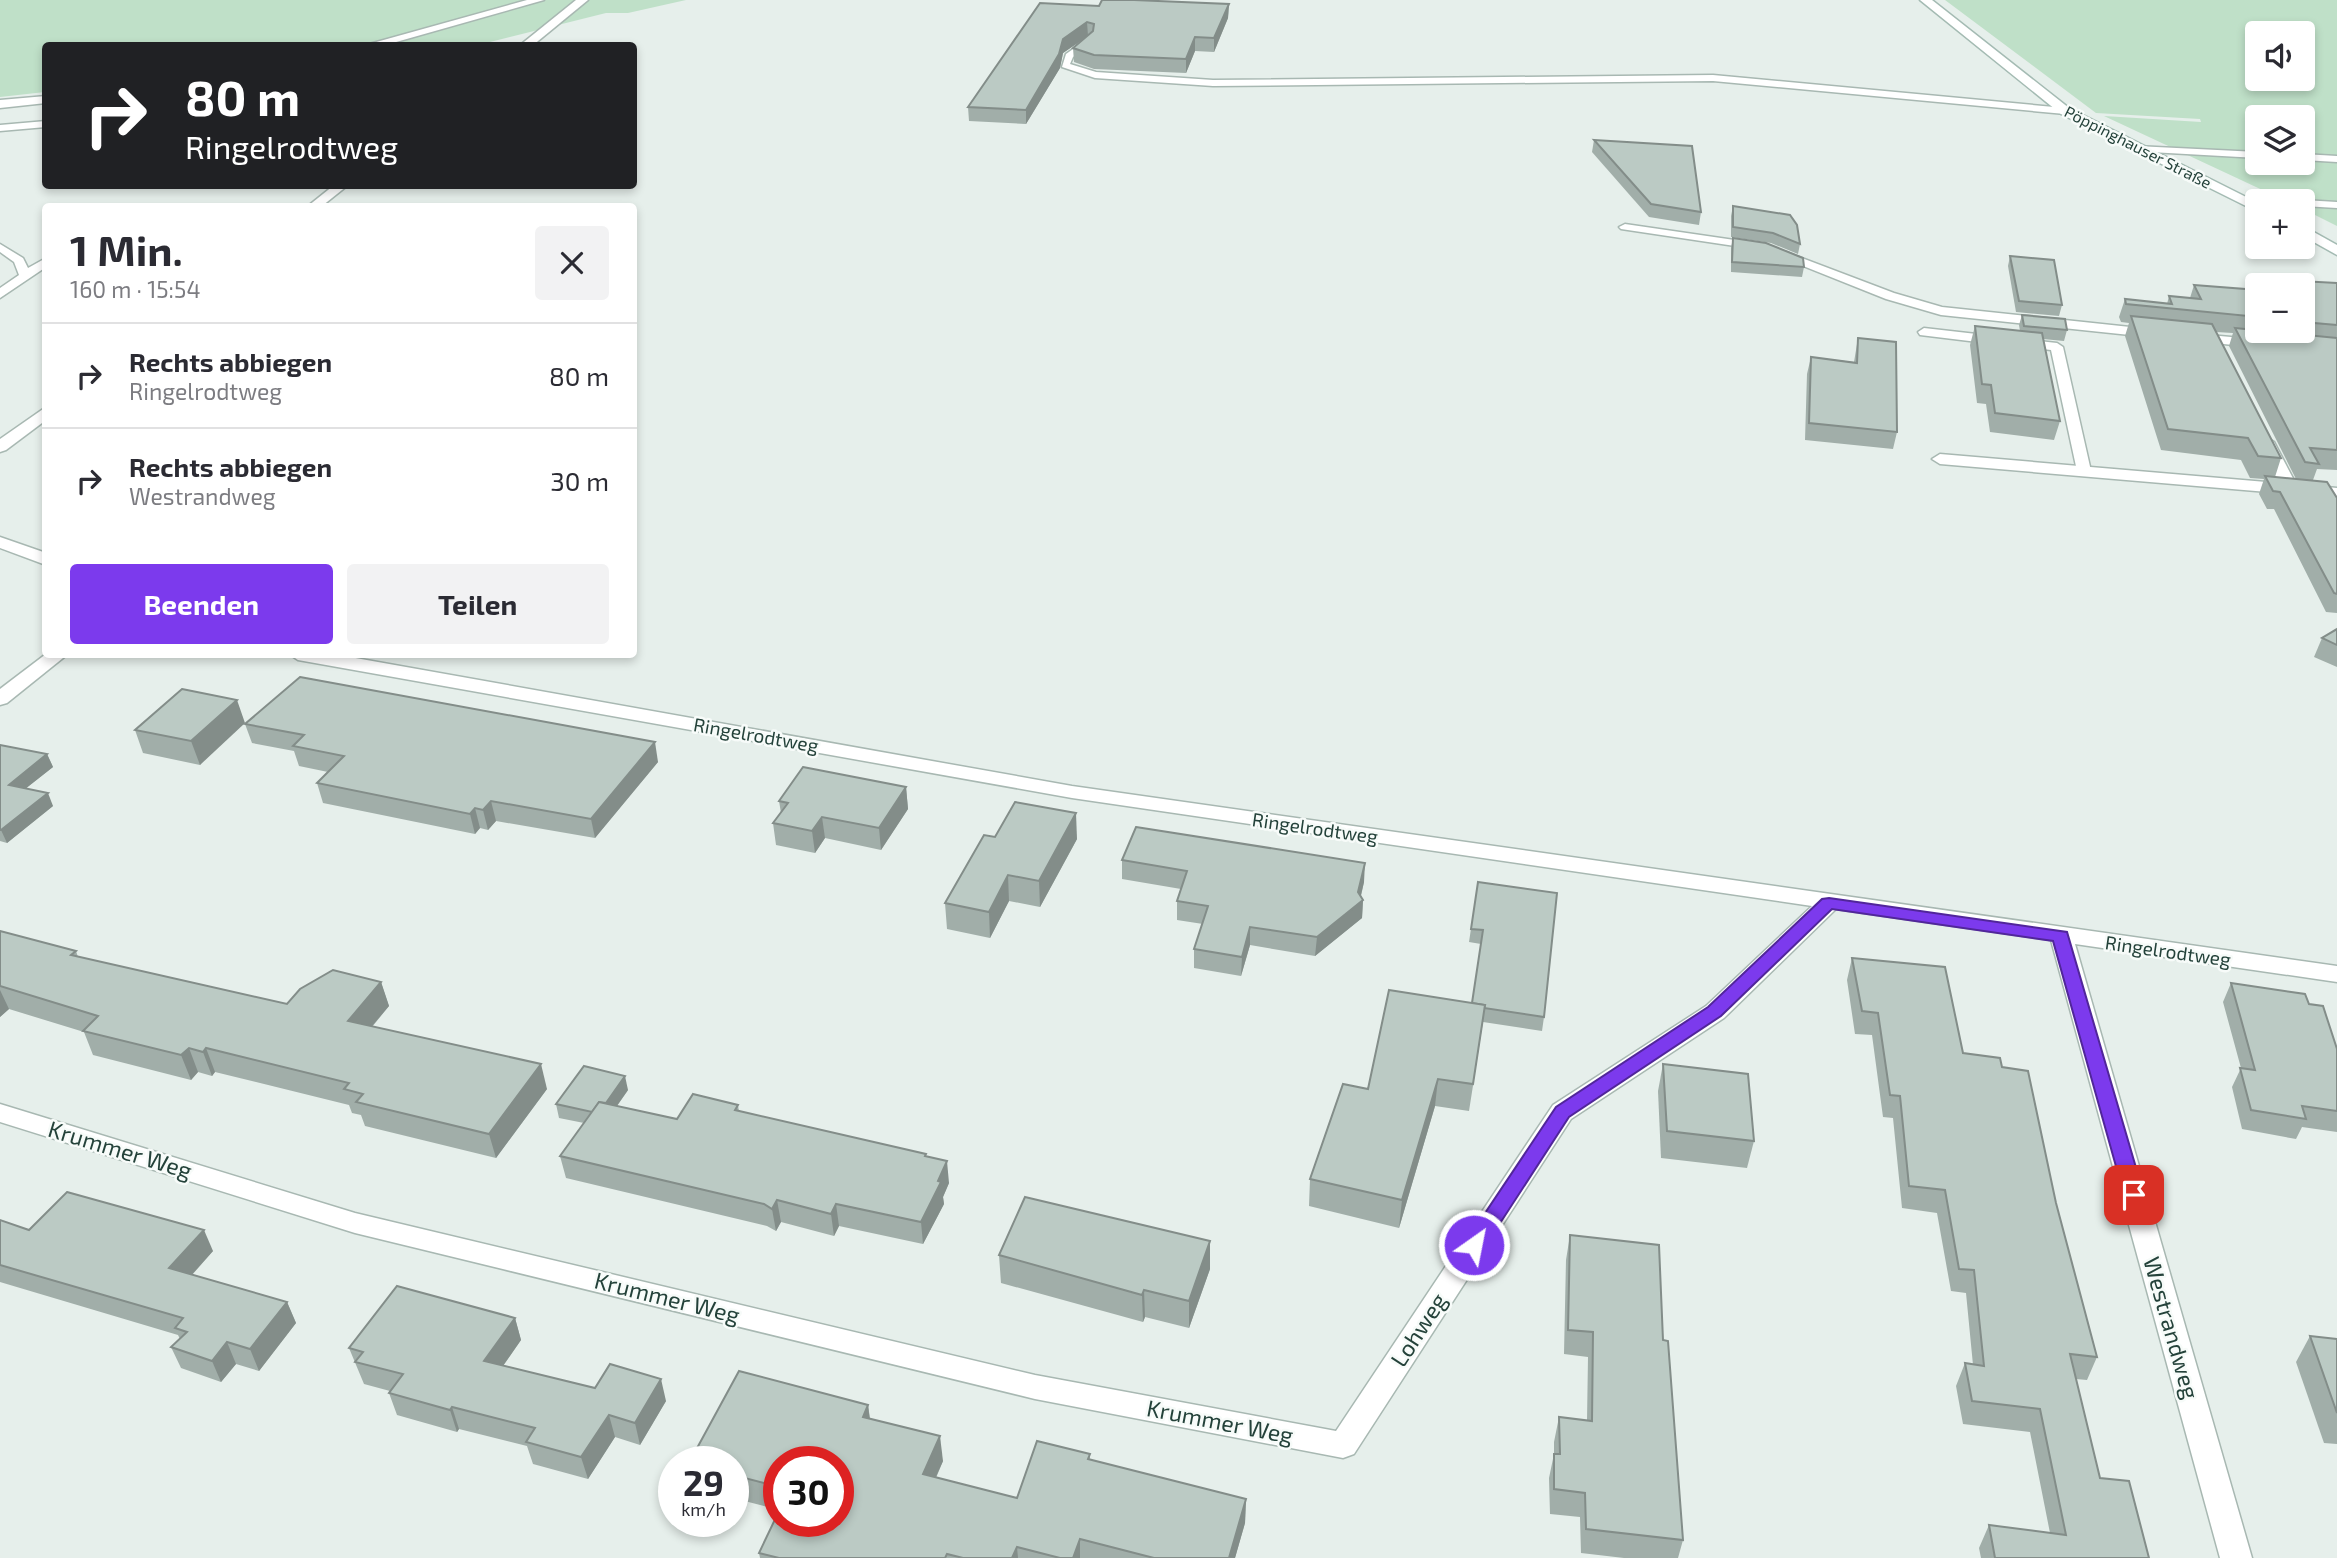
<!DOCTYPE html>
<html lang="de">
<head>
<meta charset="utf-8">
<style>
  :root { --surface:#fff; --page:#f2f2f3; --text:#2b2b33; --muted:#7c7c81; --line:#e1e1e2; --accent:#7c3aed }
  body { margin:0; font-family:"Exo 2",sans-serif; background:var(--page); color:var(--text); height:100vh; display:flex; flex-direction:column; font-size:26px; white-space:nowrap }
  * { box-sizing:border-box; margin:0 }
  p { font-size:23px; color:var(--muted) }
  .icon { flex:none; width:38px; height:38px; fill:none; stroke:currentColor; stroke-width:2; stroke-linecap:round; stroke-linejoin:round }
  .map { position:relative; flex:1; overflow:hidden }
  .details { position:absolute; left:42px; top:203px; width:595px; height:455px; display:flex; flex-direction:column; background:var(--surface); border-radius:7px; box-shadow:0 4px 10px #0003 }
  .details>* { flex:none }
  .hud { position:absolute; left:42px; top:42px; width:595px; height:147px; border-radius:7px; box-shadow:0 4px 10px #0003; background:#202124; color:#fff; overflow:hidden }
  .fabs { position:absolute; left:2245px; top:21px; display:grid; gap:14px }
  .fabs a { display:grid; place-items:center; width:70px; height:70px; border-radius:7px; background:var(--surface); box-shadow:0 4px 10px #0003; font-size:35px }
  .speed { position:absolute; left:658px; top:1446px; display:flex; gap:14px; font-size:35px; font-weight:700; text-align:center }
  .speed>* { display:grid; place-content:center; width:91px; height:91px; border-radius:50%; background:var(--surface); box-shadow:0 4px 10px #0003; line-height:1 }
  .speed small { font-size:18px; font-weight:400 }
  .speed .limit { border:10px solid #d22; background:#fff; color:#111 }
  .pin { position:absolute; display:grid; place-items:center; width:60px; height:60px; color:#fff; margin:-30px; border-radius:14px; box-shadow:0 4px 10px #0006 }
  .me { position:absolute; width:77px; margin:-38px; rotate:33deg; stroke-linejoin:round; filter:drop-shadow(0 0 5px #0008) }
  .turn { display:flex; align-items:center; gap:24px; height:147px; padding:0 28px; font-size:32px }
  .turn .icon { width:91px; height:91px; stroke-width:2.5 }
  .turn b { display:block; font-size:49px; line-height:60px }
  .round { display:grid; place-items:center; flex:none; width:74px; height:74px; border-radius:7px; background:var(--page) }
  .head { display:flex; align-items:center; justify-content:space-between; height:119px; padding:0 28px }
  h1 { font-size:42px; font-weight:700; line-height:52px }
  .cta { display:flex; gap:14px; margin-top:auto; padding:14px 28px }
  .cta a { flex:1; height:80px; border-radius:7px; background:var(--accent); color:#fff; font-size:28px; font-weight:700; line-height:80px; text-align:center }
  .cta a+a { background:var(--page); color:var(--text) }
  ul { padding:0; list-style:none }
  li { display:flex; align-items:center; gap:21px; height:105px; padding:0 28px; border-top:2px solid var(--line) }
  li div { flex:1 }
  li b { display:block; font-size:26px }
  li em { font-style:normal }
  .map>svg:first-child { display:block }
  .green { fill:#bfe0c8; fill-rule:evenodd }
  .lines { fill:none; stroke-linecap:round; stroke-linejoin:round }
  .lane-casing { stroke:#a8b8b2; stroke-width:3 }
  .street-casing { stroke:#a8b8b2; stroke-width:3 }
  .secondary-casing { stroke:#a4bbb3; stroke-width:3 }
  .lane { fill:#fff; fill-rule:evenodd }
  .street { fill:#fff; fill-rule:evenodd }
  .secondary { fill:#fff; fill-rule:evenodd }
  .wall { fill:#a1aea9; fill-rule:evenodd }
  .shaded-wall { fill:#838d89 }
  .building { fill:#bbcac4; stroke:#838d89; stroke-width:2 }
  .route { fill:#7c3aed; stroke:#51269a; stroke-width:2 }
  .labels { text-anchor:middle; stroke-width:5; stroke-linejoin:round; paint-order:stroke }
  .far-street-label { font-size:16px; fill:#24423a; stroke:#f7fbf9 }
  .street-label { font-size:19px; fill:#24423a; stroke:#f7fbf9 }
  .near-street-label { font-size:23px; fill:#24423a; stroke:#f7fbf9 }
</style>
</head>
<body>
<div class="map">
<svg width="2337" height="1558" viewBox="0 0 2337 1558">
  <rect width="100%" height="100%" fill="#e6efeb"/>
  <g class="green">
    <polygon points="0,0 686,0 628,13 606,13 478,45 46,46 45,92 0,97"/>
    <path d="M1945,0h392v226l-34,-17v-8h-17l-182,-85 97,6 -1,-3 -104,-6zM2258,33h45v46h-45zM2258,117h45v46h-45z"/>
  </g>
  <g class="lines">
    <g class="lane-casing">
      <g id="lane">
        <polygon points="1089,38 1092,39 1092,43 1073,57 1070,64 1096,72 1213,80 1713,75 2065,108 2070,111 2065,114 1713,81 1213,86 1095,78 1062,67 1066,54"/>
        <polygon points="46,121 46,127 0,131 0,125"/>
        <polygon points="2136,146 2258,152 2258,158 2132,151 2131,149"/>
        <polygon points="2303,154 2337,156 2337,162 2303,160"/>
        <polygon points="2303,200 2337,202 2337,208 2303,206 2303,201 2299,201"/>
        <polygon points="1625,224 1755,243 1761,246 1755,249 1621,229 1619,227"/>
        <polygon points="0,244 23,258 28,268 46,258 46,267 0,298 0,288 19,275 14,262 0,252"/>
        <polygon points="1778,252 1786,252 1894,293 1942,307 2149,329 2155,333 2149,337 1941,315 1886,299 1778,256"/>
        <polygon points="1924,328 1994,336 2000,340 1994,344 1920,335 1918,332"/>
        <polygon points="2198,334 2253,339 2259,343 2253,347 2194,341 2194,335"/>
        <polygon points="2022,339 2057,343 2063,347 2091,471 2089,474 2084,475 2077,471 2051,350 2018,346 2018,340"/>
      </g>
    </g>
    <g class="street-casing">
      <g id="street">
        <polygon points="527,0 544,0 382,46 362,46"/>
        <polygon points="576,0 588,0 532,46 519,46"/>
        <polygon points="46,96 46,103 0,108 0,100"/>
        <polygon points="333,186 347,186 322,206 308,206"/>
        <polygon points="46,407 46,420 6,450 0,452 0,439"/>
        <polygon points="2266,437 2274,442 2296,484 2337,488 2337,498 1940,464 1932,459 1940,454 2278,483 2258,442"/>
        <polygon points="0,537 46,553 46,565 0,548"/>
        <polygon points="46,654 68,654 7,703 0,705 0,689"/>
        <polygon points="289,654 333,654 1072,786 2337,966 2337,982 2075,944 2252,1558 2220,1558 2051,940 1836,909 1724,1018 1571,1119 1354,1454 1343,1458 1035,1399 355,1233 0,1122 0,1104 355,1213 1035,1375 1336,1431 1553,1105 1706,1006 1812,906 1072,798 298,660"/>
      </g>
    </g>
    <g class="secondary-casing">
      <g id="secondary">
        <polygon points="1920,0 1932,0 2069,108 2258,203 2258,212 2061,114"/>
        <polygon points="2303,226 2337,245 2337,255 2303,236"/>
      </g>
    </g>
    <use href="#lane" class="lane"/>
    <use href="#street" class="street"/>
    <use href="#secondary" class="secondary"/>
  </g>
  <g class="wall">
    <polygon points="1229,4 1228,18 1214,52 1195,51 1186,73 1094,69 1074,62 1073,48 1088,36 1063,53 1060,68 1026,124 969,121 968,107 1099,6"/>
    <polygon points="1594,140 1701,212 1699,225 1649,217 1592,152"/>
    <polygon points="1733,206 1800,244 1798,254 1771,243 1731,237 1731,216"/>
    <polygon points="1733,238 1804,267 1802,277 1731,272 1731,248"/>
    <polygon points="2010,256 2062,305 2059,316 2016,312 2008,266"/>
    <path d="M2282,280l55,3v187l-20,-1 -4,11 24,18v115l-11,-1 -52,-103h-7l-8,-15 5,-15 -14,-1 -9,-18 -80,-10 -36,-114 4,-13 -8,-1 -2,-5 6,-18 42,5 2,-8 21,2 4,-13 64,5v41h45v-46h-23zM2216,332l17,1 -4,13 67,133 -21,-2 6,-19z"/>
    <polygon points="2022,315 2067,330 2064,341 2043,339 2060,421 2054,440 1990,432 1986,404 1977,403 1970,345 1975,326 2020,331 2019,325"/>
    <polygon points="1858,338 1897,432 1893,449 1805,440 1807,374 1811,357 1854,362"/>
    <polygon points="2337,629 2337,667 2314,657 2322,638"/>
    <polygon points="237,700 200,765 143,753 135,730"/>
    <polygon points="245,724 658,762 595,838 496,821 488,830 480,828 475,834 323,803 317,783 328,772 299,766 294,751 252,743"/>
    <polygon points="0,745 47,754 53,767 26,788 53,806 7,843 0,841"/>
    <polygon points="906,787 908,809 881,850 825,838 815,853 776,845 773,823 781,813 779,801"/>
    <polygon points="995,837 1077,839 1040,907 1009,901 990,938 947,929 945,903"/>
    <polygon points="1122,860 1364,882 1361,896 1363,900 1362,918 1315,956 1250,945 1241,976 1194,968 1194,949 1203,924 1177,920 1177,901 1181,889 1122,879"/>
    <polygon points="1478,882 1544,1017 1542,1031 1483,1022 1469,1111 1435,1106 1399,1228 1309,1206 1310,1179 1368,1089 1472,1003 1481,944 1469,942"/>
    <polygon points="0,931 76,951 78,957 287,1004 381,982 389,1006 372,1027 547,1089 496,1158 365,1126 361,1115 352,1113 349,1105 215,1072 212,1076 198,1072 191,1080 93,1055 84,1032 9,1009 0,1017"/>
    <polygon points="1852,958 1963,1053 2002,1067 2056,1203 2097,1357 2087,1380 2076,1379 2100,1478 2149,1558 1981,1558 1979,1548 1989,1525 2050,1533 2030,1432 1963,1424 1956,1386 1965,1363 1973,1365 1966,1293 1951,1291 1937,1213 1902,1208 1893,1118 1883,1117 1872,1035 1855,1034 1847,980"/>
    <polygon points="2231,983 2309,1004 2337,1049 2337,1132 2302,1127 2296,1139 2242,1129 2232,1087 2241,1068 2223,1002"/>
    <polygon points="1663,1064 1754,1141 1747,1168 1661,1158 1658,1091"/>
    <polygon points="628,1090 617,1106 677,1119 738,1105 739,1112 927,1157 949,1183 943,1197 944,1204 923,1244 839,1226 834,1236 781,1222 776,1231 767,1226 566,1178 560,1156 584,1123 559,1118 556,1104"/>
    <polygon points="0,1220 29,1230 213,1251 192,1275 287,1302 296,1323 259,1371 236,1364 221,1382 181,1368 171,1347 180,1339 178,1335 0,1282"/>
    <polygon points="1570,1235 1663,1340 1683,1540 1678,1558 1624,1558 1581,1553 1580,1517 1550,1514 1549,1478 1554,1454 1554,1442 1559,1417 1587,1421 1588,1357 1564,1354 1566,1260"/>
    <polygon points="1210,1241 1210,1269 1189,1328 1145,1317 1143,1322 1001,1283 999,1255"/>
    <polygon points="515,1318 521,1340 503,1366 595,1388 666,1401 640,1445 615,1437 588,1479 533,1464 527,1446 459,1429 457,1432 397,1415 389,1393 390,1391 364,1384 349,1348"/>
    <polygon points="2310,1336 2337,1339 2337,1444 2324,1443 2296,1362"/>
    <polygon points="868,1405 870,1418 943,1461 936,1478 1017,1498 1090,1454 1090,1460 1246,1499 1245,1523 1235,1558 760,1558 759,1553 838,1521 779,1461 779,1510 733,1498 733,1461"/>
  </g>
  <g class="shaded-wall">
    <polygon points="1229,4 1228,18 1214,52 1214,38"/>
    <polygon points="1087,22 1088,36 1063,53 1060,68 1026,124 1026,110 1063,39"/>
    <polygon points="1195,37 1195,51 1186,73 1186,59"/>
    <polygon points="237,700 245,723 200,765 191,741"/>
    <polygon points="655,742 658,762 595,838 591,819"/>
    <polygon points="47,754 53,767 15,797 9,785"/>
    <polygon points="906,787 908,809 881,850 879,828"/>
    <polygon points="48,793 53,806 7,843 1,830"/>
    <polygon points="491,801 496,821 488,830 483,810"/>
    <polygon points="475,808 480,828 475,834 470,814"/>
    <polygon points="1076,813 1077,839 1040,907 1039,881"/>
    <polygon points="822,817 825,838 815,853 812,831"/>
    <polygon points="1365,863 1364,882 1359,903 1363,900 1362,918 1315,956 1317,937 1358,892"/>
    <polygon points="1008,875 1009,901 990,938 989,912"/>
    <polygon points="1250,927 1250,945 1241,976 1242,957"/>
    <polygon points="381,982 389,1006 356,1045 348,1021"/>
    <polygon points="0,990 9,1009 0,1017"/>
    <polygon points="189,1048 198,1072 191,1080 181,1055"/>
    <polygon points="206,1048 215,1072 212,1076 203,1052"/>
    <polygon points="541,1064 547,1089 496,1158 489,1134"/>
    <polygon points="625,1076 628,1090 602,1127 599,1113"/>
    <polygon points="1438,1079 1435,1106 1399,1228 1402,1200"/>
    <polygon points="947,1161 949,1183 943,1197 944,1204 923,1244 921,1222"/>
    <polygon points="777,1200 781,1222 776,1231 772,1209"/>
    <polygon points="836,1204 839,1226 834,1236 831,1214"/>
    <polygon points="204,1230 213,1251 179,1289 169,1268"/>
    <polygon points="1210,1241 1210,1269 1189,1328 1189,1301"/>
    <polygon points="1144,1290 1145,1317 1143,1322 1142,1295"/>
    <polygon points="287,1302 296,1323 259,1371 250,1349"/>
    <polygon points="515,1318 521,1340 491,1383 484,1361"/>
    <polygon points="227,1342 236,1364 221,1382 212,1361"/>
    <polygon points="661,1379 666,1401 640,1445 635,1423"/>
    <polygon points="868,1405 871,1430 863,1417"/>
    <polygon points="452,1407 459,1429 457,1432 450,1410"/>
    <polygon points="609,1415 615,1437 588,1479 581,1457"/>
    <polygon points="940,1436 943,1461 926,1499 923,1474"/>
    <polygon points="1246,1499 1245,1523 1235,1558 1229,1558"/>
    <polygon points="1080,1539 1080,1558 1073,1558"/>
    <polygon points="1017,1547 1018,1558 1012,1558"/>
  </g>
  <g class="building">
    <polygon points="1102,0 1134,0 1229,4 1214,38 1195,37 1186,59 1094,55 1073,48 1093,31 1094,24 1087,22 1063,39 1059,54 1026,110 968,107 1040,3 1099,6"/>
    <polygon points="1594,140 1692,146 1701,212 1651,204"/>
    <polygon points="1733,206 1790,215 1797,225 1800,244 1773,233 1733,227"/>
    <polygon points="1733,238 1766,243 1803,258 1804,267 1732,262"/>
    <polygon points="2010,256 2054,260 2062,305 2019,301"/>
    <polygon points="2282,280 2337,283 2337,325 2303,322 2303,285 2285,285"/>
    <polygon points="2194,285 2258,290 2258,317 2126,304 2125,299 2172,304 2169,296 2201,299"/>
    <polygon points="2022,315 2065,319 2067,330 2024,326"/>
    <polygon points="2131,316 2212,324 2281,458 2258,456 2248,438 2168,429"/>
    <polygon points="1975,326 2042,333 2060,421 1995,413 1991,385 1982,384"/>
    <polygon points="2235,328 2337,338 2337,450 2310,448 2319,464 2305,462"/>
    <polygon points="1858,338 1896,342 1897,432 1809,423 1811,357 1857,363"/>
    <polygon points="2265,476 2327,482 2337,498 2337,594 2334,593 2280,492 2273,491"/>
    <polygon points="2337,629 2337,645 2322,638"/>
    <polygon points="300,677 655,742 591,819 491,801 483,810 475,808 470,814 317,783 344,756 293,746 304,735 245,724"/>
    <polygon points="182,689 237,700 191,741 135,730"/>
    <polygon points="0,745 47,754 9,785 48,793 1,830 0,830"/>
    <polygon points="803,767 906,787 879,828 822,817 812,831 773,823 788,803 779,801"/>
    <polygon points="1015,802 1076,813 1039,881 1008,875 989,912 945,903 984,835 995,837"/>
    <polygon points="1136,827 1365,863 1358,892 1363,900 1317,937 1250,927 1242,957 1194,949 1208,906 1177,901 1187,871 1122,860"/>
    <polygon points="1478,882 1557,893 1544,1017 1484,1008 1485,1005 1472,1003 1483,930 1471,929"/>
    <polygon points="0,931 76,951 71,955 287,1004 300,989 333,970 381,982 348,1021 541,1064 489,1134 356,1102 363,1094 344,1089 349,1083 206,1048 203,1052 189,1048 181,1055 83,1031 98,1016 0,986"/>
    <polygon points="1852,958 1945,967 1963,1053 2000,1058 2002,1067 2028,1071 2056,1203 2097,1357 2070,1354 2100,1478 2129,1481 2149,1558 1995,1558 1989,1525 2066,1535 2040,1409 1972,1401 1965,1363 1984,1366 1974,1270 1959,1269 1945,1190 1909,1186 1900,1096 1890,1095 1878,1013 1862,1011"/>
    <polygon points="2231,983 2305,994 2309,1004 2323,1006 2337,1049 2337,1111 2302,1106 2306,1119 2251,1110 2240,1068 2255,1070"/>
    <polygon points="1389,990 1485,1005 1473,1084 1438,1079 1402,1200 1310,1179 1343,1084 1368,1089"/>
    <polygon points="1663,1064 1748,1074 1754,1141 1667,1131"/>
    <polygon points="584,1066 625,1076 606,1103 599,1102 592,1112 556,1104"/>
    <polygon points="693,1094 738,1105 735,1110 926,1154 925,1156 947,1161 938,1181 941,1182 921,1222 836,1204 831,1214 777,1200 772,1209 764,1204 560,1156 599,1102 677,1119"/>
    <polygon points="67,1192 204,1230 169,1268 287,1302 250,1349 227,1342 212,1361 171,1347 187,1332 175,1328 183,1318 0,1265 0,1220 29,1230"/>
    <polygon points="1025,1197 1210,1241 1189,1301 1144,1290 1142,1295 999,1255"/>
    <polygon points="1570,1235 1659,1245 1663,1340 1668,1341 1683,1540 1586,1529 1585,1493 1554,1489 1554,1454 1560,1454 1559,1417 1592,1421 1593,1332 1568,1330"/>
    <polygon points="397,1286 515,1318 484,1361 595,1388 610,1364 661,1379 635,1423 609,1415 581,1457 526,1442 535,1428 452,1407 450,1410 389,1393 403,1374 355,1362 363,1352 349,1348"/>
    <polygon points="2310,1336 2337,1339 2337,1413"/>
    <polygon points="739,1371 868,1405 863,1417 940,1436 923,1474 1017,1498 1037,1441 1090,1454 1088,1459 1246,1499 1229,1558 1154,1558 1080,1539 1073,1558 1060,1558 1017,1547 1012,1558 963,1558 947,1554 945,1558 779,1558 759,1553 779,1511 779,1521 838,1521 838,1461 779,1461 779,1487 733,1475 733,1461 690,1461"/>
  </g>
  <polygon class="route" points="1829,898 2067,932 2144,1195 2141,1201 2134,1203 2127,1201 2124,1195 2053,941 1832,909 1721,1016 1569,1117 1482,1251 1474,1253 1467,1251 1464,1245 1467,1240 1556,1107 1708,1007 1822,899"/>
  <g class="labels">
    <g class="far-street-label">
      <text transform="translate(2138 147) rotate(27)" y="6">Pöppinghauser Straße</text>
    </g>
    <g class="street-label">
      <text transform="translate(756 735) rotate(10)" y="7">Ringelrodtweg</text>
      <text transform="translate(1315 828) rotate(8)" y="7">Ringelrodtweg</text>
      <text transform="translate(2168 951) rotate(8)" y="7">Ringelrodtweg</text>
    </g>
    <g class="near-street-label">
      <text transform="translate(120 1150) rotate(17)" y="8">Krummer Weg</text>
      <text transform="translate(667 1298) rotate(14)" y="8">Krummer Weg</text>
      <text transform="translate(2171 1328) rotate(74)" y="8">Westrandweg</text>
      <text transform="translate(1419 1330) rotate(-57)" y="8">Lohweg</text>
      <text transform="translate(1220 1422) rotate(11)" y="8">Krummer Weg</text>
    </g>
  </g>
</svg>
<div class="fabs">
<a><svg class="icon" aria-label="sound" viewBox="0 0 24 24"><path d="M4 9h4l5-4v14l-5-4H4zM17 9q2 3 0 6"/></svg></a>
<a><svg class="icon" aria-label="layers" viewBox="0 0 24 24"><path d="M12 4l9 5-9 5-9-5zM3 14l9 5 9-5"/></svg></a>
<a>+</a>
<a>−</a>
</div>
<div class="speed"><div>29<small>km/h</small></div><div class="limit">30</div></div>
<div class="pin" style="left:2134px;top:1195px;background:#d93025"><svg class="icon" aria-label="arrive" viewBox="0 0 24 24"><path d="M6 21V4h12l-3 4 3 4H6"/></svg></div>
<svg class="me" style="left:1474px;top:1245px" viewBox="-20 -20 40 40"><circle r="17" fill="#7c3aed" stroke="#fff" stroke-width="3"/><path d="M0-11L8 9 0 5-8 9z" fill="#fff"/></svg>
<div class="hud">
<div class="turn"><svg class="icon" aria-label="right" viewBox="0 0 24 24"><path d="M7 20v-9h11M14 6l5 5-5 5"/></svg><div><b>80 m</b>Ringelrodtweg</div></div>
</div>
<section class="details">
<div class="head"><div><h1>1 Min.</h1><p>160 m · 15:54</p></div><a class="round"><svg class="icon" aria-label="close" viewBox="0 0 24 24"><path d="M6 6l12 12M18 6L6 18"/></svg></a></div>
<ul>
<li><svg class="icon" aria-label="right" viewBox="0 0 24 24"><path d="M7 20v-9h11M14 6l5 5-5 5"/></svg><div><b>Rechts abbiegen</b><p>Ringelrodtweg</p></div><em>80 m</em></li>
<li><svg class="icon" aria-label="right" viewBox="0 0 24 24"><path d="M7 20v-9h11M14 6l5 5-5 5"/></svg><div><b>Rechts abbiegen</b><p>Westrandweg</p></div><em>30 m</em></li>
</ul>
<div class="cta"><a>Beenden</a><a>Teilen</a></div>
</section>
</div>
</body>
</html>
